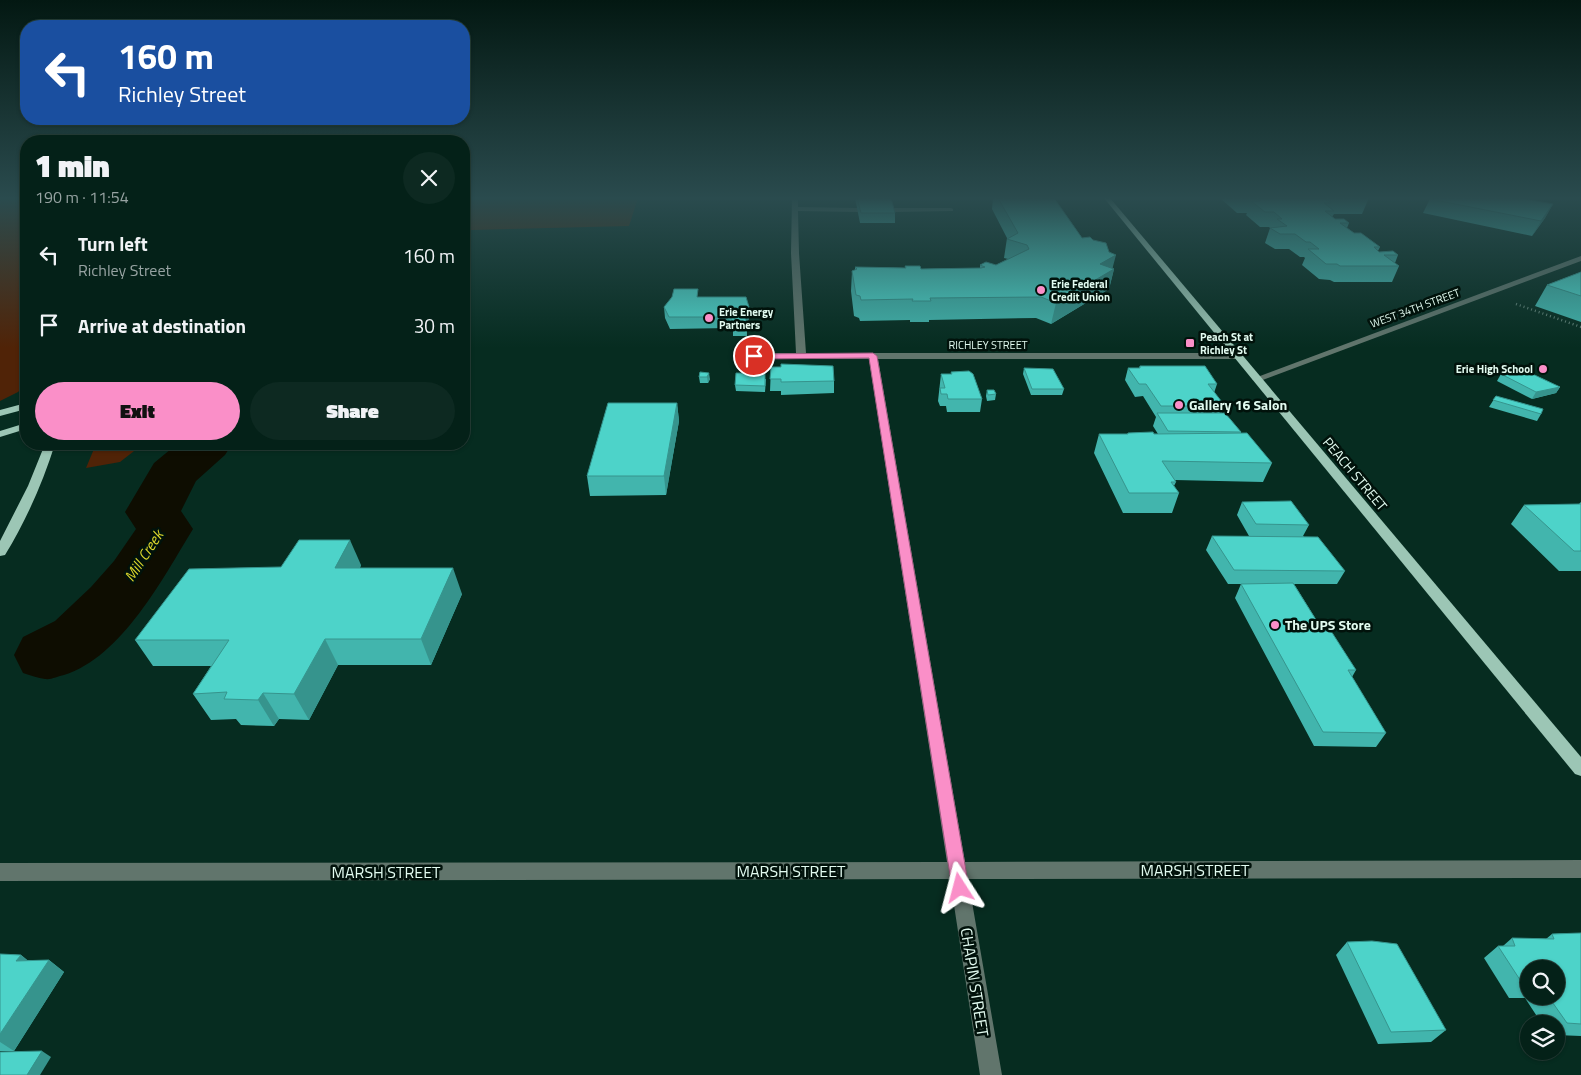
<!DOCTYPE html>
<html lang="en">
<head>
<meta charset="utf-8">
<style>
  :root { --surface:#042118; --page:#0d2921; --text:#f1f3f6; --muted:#97a3a2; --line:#253e37; --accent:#fa8fc8 }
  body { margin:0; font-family:"Titillium Web",sans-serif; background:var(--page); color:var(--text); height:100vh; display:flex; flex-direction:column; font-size:19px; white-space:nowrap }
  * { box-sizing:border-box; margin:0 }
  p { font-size:16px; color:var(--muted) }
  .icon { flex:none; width:28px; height:28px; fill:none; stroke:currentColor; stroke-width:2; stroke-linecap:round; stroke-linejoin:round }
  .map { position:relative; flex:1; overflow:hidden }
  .panel { position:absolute; left:20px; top:135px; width:450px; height:315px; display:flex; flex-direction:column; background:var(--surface); border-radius:20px; box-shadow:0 1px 4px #0004,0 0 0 1px var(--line) }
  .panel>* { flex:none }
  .hud { position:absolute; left:20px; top:20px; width:450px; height:105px; border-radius:20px; box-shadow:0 1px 4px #0004,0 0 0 1px var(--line); background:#1a4fa0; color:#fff; overflow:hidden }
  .buttons { position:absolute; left:1520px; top:960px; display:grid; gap:10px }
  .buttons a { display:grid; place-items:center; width:45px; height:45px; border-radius:50%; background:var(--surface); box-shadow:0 1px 4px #0004,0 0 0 1px var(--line); font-size:25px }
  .pin { position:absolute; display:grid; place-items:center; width:42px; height:42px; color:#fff; margin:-21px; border:2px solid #fff; border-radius:50%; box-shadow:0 1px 5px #0007 }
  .me { position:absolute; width:55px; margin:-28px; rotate:351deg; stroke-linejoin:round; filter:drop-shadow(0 0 4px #0008) }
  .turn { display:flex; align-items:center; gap:18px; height:105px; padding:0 15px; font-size:22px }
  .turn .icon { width:65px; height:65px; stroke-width:2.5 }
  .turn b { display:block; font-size:35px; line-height:42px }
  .round { display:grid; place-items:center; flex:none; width:52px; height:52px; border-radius:26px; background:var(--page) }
  .head { display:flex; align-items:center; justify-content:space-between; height:85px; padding:0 15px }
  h1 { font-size:30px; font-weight:800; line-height:38px }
  .action { display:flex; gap:10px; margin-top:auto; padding:10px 15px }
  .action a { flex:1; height:58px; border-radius:30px; background:var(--accent); color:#111; font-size:20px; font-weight:800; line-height:58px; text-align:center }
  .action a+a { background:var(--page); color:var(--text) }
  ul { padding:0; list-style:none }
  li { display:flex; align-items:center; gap:15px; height:70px; padding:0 15px }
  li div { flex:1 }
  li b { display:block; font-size:19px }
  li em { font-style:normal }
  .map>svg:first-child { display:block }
  .green { fill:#502307 }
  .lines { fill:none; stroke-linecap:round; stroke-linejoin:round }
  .river { fill:#0e0d01; fill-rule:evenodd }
  .path { stroke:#648479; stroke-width:2.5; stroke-dasharray:1 3; stroke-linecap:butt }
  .minor { fill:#61756c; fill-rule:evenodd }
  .major { fill:#9cc6b5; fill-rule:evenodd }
  .wall { fill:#42b5ad; fill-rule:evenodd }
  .shaded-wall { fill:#36948d }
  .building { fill:#4dd3c9; stroke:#36948d }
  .route { fill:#fa8fc8; stroke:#a25d82 }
  .poi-dot { fill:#fa8fc8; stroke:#01120b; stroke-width:2 }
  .labels { text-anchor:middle; stroke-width:5; stroke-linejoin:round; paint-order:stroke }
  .far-poi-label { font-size:11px; font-weight:bold; fill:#e2fbf0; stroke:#01120b; text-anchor:start }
  .far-street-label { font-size:11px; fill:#e2fbf0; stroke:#01120b }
  .poi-label { font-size:14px; font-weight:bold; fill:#e2fbf0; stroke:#01120b; text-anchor:start }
  .street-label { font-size:14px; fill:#e2fbf0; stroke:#01120b }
  .water-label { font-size:15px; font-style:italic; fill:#ded92c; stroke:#01120b }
  .near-street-label { font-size:16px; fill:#e2fbf0; stroke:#01120b }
</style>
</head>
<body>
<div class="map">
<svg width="1581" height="1075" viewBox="0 0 1581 1075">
  <rect width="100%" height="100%" fill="#062c20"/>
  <g class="green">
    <polygon points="0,198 26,198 26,385 18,392 0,401"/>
    <polygon points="468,198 638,198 629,226 471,230 464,233 464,209"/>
    <polygon points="96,444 143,444 120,462 86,468"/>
  </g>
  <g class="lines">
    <path class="river" d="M177,444h55l-7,11 -29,26 -15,30 12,18c-30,49 -71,128 -129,146 -6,1 -13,5 -19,4 -7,-1 -15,-4 -22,-6l-9,-18 9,-18 32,-16 36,-34 23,-26 22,-32 -11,-17 29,-49z"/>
    <polyline class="path" points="1516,304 1581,327"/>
    <g class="minor">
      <polygon points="792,198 798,198 798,207 858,208 861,210 858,212 798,211 799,253 806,353 1238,353 1243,356 1238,359 878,359 965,862 1581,860 1581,878 968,879 1002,1075 980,1075 950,879 0,881 0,863 947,862 869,359 738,359 733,356 738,353 796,353 791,253"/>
      <polygon points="951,208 953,209 953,211 891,212 888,210 891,208"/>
      <polygon points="1581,256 1581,261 1260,381 1257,382 1252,379"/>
    </g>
    <g class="major">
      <polygon points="1104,198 1110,198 1581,757 1581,776 1575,774"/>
      <polygon points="26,403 26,409 0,416 0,410"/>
      <polygon points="26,423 26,429 0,437 0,431"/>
      <path d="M45,444h10c-12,38 -29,77 -50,111l-5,1v-15l28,-55z"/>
    </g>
  </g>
  <g class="wall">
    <polygon points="855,198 891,198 895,213 895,223 860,223"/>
    <polygon points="993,198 1054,198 1082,238 1114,269 1109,289 1051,324 1036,318 929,320 929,322 910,322 910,320 860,321 859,318 854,316 851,291 852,271 855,270 855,267 905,268 905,266 921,269 980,268 980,265 996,265 1008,259 1004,258 1007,238 992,209"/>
    <polygon points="1220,198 1369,198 1362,214 1334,214 1332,217 1335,219 1349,223 1347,228 1354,233 1380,247 1378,251 1379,252 1398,255 1395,263 1399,266 1392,282 1334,282 1330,280 1319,279 1302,265 1305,258 1304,257 1300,257 1289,249 1275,249 1265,243 1270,228 1269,227 1260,227 1246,215 1247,213 1237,213"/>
    <polygon points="1430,199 1553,204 1545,218 1532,236 1423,213"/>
    <polygon points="1581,272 1581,322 1535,306 1547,285"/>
    <polygon points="699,297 749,318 747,324 747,336 733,336 733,331 728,331 728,328 670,329 665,318 664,307"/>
    <polygon points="1140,366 1217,384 1214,393 1225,406 1222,413 1241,432 1241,433 1272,463 1263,482 1175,480 1176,482 1174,486 1179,493 1172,513 1123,513 1094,453 1099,434 1127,434 1128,433 1158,434 1153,426 1156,417 1143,396 1135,397 1125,380 1128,368 1139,368"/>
    <polygon points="771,367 834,381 834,393 781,395 781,391 770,391"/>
    <polygon points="1024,368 1064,389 1062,395 1031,395 1023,374"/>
    <polygon points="700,372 710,379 708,383 700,383 699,377"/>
    <polygon points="951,372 982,399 980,412 947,412 946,406 940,406 938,401 941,374 951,374"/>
    <polygon points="1501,374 1560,387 1556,393 1532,399 1497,381"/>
    <polygon points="766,379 765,392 736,391 735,385"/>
    <polygon points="987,390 996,394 995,400 987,401 986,396"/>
    <polygon points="1496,396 1541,414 1537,421 1489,407"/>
    <polygon points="677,403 679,421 666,495 590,496 587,476"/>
    <polygon points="1242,502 1309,525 1303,536 1345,571 1337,584 1294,584 1323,631 1356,670 1352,677 1386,733 1376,747 1314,746 1235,598 1241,584 1248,584 1228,584 1206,550 1212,536 1249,536 1237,515"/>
    <polygon points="1581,502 1581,571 1559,571 1511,524 1524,505 1579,504"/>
    <polygon points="361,565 360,568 462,594 431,665 338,665 309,720 279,719 274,726 241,725 236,719 211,720 193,694 211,666 153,666 135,640"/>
    <path d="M1581,933v103l-25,-1v-11h-14l-17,-26h-16l-25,-40 14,-12h5l9,-8 34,1 6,-5zM1529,969l27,27h-27z"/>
    <polygon points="1347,942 1446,1030 1431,1042 1378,1044 1336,955"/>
    <polygon points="0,954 21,955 27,960 49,960 64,972 14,1051 0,1051"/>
  </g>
  <g class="shaded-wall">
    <polygon points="1553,204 1545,218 1532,236 1541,221"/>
    <polygon points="1116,255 1112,270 1114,269 1109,289 1051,324 1056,303 1100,264"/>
    <polygon points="749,307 749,318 747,324 747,336 746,324 744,317"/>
    <polygon points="709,373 710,379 708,383 707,377"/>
    <polygon points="1560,387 1556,393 1532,399 1536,392"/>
    <polygon points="677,403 679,421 666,495 664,476"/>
    <polygon points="350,540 361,565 347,593 335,568"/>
    <polygon points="453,568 462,594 431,665 421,639"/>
    <polygon points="325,639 338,665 309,720 294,694"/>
    <polygon points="263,693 279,719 274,726 258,700"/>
    <polygon points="21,955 36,967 16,961"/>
    <polygon points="49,960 64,972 14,1051 0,1042 0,1034"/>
    <polygon points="42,1051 51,1057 40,1075 27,1075"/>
  </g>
  <g class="building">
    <polygon points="857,198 891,198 895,213 861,213"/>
    <polygon points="998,198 1054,198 1082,238 1090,237 1093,240 1106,243 1109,252 1116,255 1100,264 1114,269 1056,303 1041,297 930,298 931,301 912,301 913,299 861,300 860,296 856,295 852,271 857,269 855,267 906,268 905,266 920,266 921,269 981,268 985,267 980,265 986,262 996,265 1029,249 1027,245 1007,239 1018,233"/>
    <polygon points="1431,198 1520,198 1553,204 1541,221 1430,199"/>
    <polygon points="1258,199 1326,199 1332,203 1324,203 1334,211 1325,211 1335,219 1344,219 1349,223 1340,223 1354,233 1361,233 1380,247 1374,247 1379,252 1393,251 1398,255 1384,255 1399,266 1340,266 1337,264 1326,264 1308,249 1319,249 1310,242 1306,242 1295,234 1280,234 1270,228 1287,226 1277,219 1282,219 1274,212 1265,212 1251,201 1260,201"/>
    <polygon points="1581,272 1581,296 1547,285"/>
    <polygon points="674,289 698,289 697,297 746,297 749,307 744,317 746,317 746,324 733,324 732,320 728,320 728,317 669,317 664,307 672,297"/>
    <polygon points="781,364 833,366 834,381 781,382 781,379 770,379 771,367 781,367"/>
    <polygon points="1140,366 1205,366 1217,384 1208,384 1225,406 1161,406 1146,384 1139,384 1128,368 1140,368"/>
    <polygon points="1024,368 1053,369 1064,389 1032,389"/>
    <polygon points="1524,370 1560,387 1536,392 1501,374"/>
    <polygon points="969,371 973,374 982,399 948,399 947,394 941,394 940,388 945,388 941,374 952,374 951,372"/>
    <polygon points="700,372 709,373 707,377 699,377"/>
    <polygon points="736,373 765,373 765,386 735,385"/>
    <polygon points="987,390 994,390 996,394 988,395"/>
    <polygon points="1496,396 1543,409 1541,414 1493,400"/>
    <polygon points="608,403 677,403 664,476 587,476"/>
    <polygon points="1157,413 1225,413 1241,432 1168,431"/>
    <polygon points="1153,432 1154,434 1247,433 1272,463 1162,461 1176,482 1171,482 1179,493 1129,493 1099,434 1128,434 1128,433"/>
    <polygon points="1291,501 1309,525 1256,524 1242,502"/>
    <polygon points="1581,504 1581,551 1574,551 1524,505"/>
    <polygon points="1212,536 1318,537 1345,571 1234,570"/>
    <polygon points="299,540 350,540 335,568 453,568 421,639 325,639 294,694 263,693 258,700 224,699 227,692 193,694 229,640 135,640 189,569 281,567"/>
    <polygon points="1293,583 1323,631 1331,631 1356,670 1348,670 1386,733 1323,732 1241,584"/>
    <polygon points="1581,933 1581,1024 1567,1023 1548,996 1556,996 1556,969 1529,969 1529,986 1524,986 1498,946 1515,946 1512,938 1554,939 1552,934"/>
    <polygon points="1372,941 1397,944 1446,1030 1391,1032 1347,942"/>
    <polygon points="0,954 21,955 16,961 49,960 0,1034"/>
    <polygon points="42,1051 27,1075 0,1075 0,1052"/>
  </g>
  <linearGradient id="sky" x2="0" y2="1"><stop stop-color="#031812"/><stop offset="0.57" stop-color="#2a4b4e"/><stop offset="1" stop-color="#2a4b4e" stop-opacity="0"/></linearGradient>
  <rect width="1581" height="348" fill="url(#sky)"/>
  <polygon class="route" points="873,353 877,356 969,888 966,894 960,896 954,894 952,888 869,358 754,359 749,356 754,354"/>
  <g class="poi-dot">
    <circle cx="1041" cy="290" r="5"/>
    <circle cx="709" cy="318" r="5"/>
    <rect x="1185" y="338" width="10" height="10" rx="2.5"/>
    <circle cx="1543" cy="369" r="5"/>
    <circle cx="1179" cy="405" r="5"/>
    <circle cx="1275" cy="625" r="5"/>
  </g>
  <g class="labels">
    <g class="far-poi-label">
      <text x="1051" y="288">Erie Federal<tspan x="1051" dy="13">Credit Union</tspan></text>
      <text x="719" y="316">Erie Energy<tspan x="719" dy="13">Partners</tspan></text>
      <text x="1200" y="341">Peach St at<tspan x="1200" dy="13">Richley St</tspan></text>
      <text x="1533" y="373" text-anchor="end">Erie High School</text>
    </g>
    <g class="far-street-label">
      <text transform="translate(1415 308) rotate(-20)" y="4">WEST 34TH STREET</text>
      <text x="988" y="349">RICHLEY STREET</text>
    </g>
    <g class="poi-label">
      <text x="1189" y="410">Gallery 16 Salon</text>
      <text x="1285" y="630">The UPS Store</text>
    </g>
    <g class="street-label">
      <text transform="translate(1355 474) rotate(50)" y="5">PEACH STREET</text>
    </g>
    <g class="water-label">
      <text transform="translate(144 556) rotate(-57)" y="5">Mill Creek</text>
    </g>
    <g class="near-street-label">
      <text x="1195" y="876">MARSH STREET</text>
      <text x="791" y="877">MARSH STREET</text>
      <text x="386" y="878">MARSH STREET</text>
      <text transform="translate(975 982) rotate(81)" y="6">CHAPIN STREET</text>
    </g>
  </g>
</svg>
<div class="buttons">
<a><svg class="icon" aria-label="search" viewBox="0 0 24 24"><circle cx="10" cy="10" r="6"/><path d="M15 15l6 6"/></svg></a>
<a><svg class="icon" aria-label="layers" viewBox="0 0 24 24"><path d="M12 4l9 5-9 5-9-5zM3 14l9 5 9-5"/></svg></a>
</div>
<div class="pin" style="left:754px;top:356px;background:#d93025"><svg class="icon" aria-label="arrive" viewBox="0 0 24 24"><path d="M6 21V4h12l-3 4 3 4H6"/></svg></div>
<svg class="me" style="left:960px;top:888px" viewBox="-20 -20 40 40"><path d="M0-17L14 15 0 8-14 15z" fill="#fa8fc8" stroke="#fff" stroke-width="4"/></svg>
<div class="hud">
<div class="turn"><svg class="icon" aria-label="left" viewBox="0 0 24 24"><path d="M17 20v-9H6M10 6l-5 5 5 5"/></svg><div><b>160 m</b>Richley Street</div></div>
</div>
<section class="panel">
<div class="head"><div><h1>1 min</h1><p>190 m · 11:54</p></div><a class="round"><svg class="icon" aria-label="close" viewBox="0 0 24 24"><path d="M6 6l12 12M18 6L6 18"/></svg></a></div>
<ul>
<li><svg class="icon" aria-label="left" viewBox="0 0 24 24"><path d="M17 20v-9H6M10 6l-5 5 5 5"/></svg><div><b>Turn left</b><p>Richley Street</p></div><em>160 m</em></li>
<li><svg class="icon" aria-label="arrive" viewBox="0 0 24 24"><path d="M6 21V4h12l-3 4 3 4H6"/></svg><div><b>Arrive at destination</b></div><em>30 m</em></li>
</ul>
<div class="action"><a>Exit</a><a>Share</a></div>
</section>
</div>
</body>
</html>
